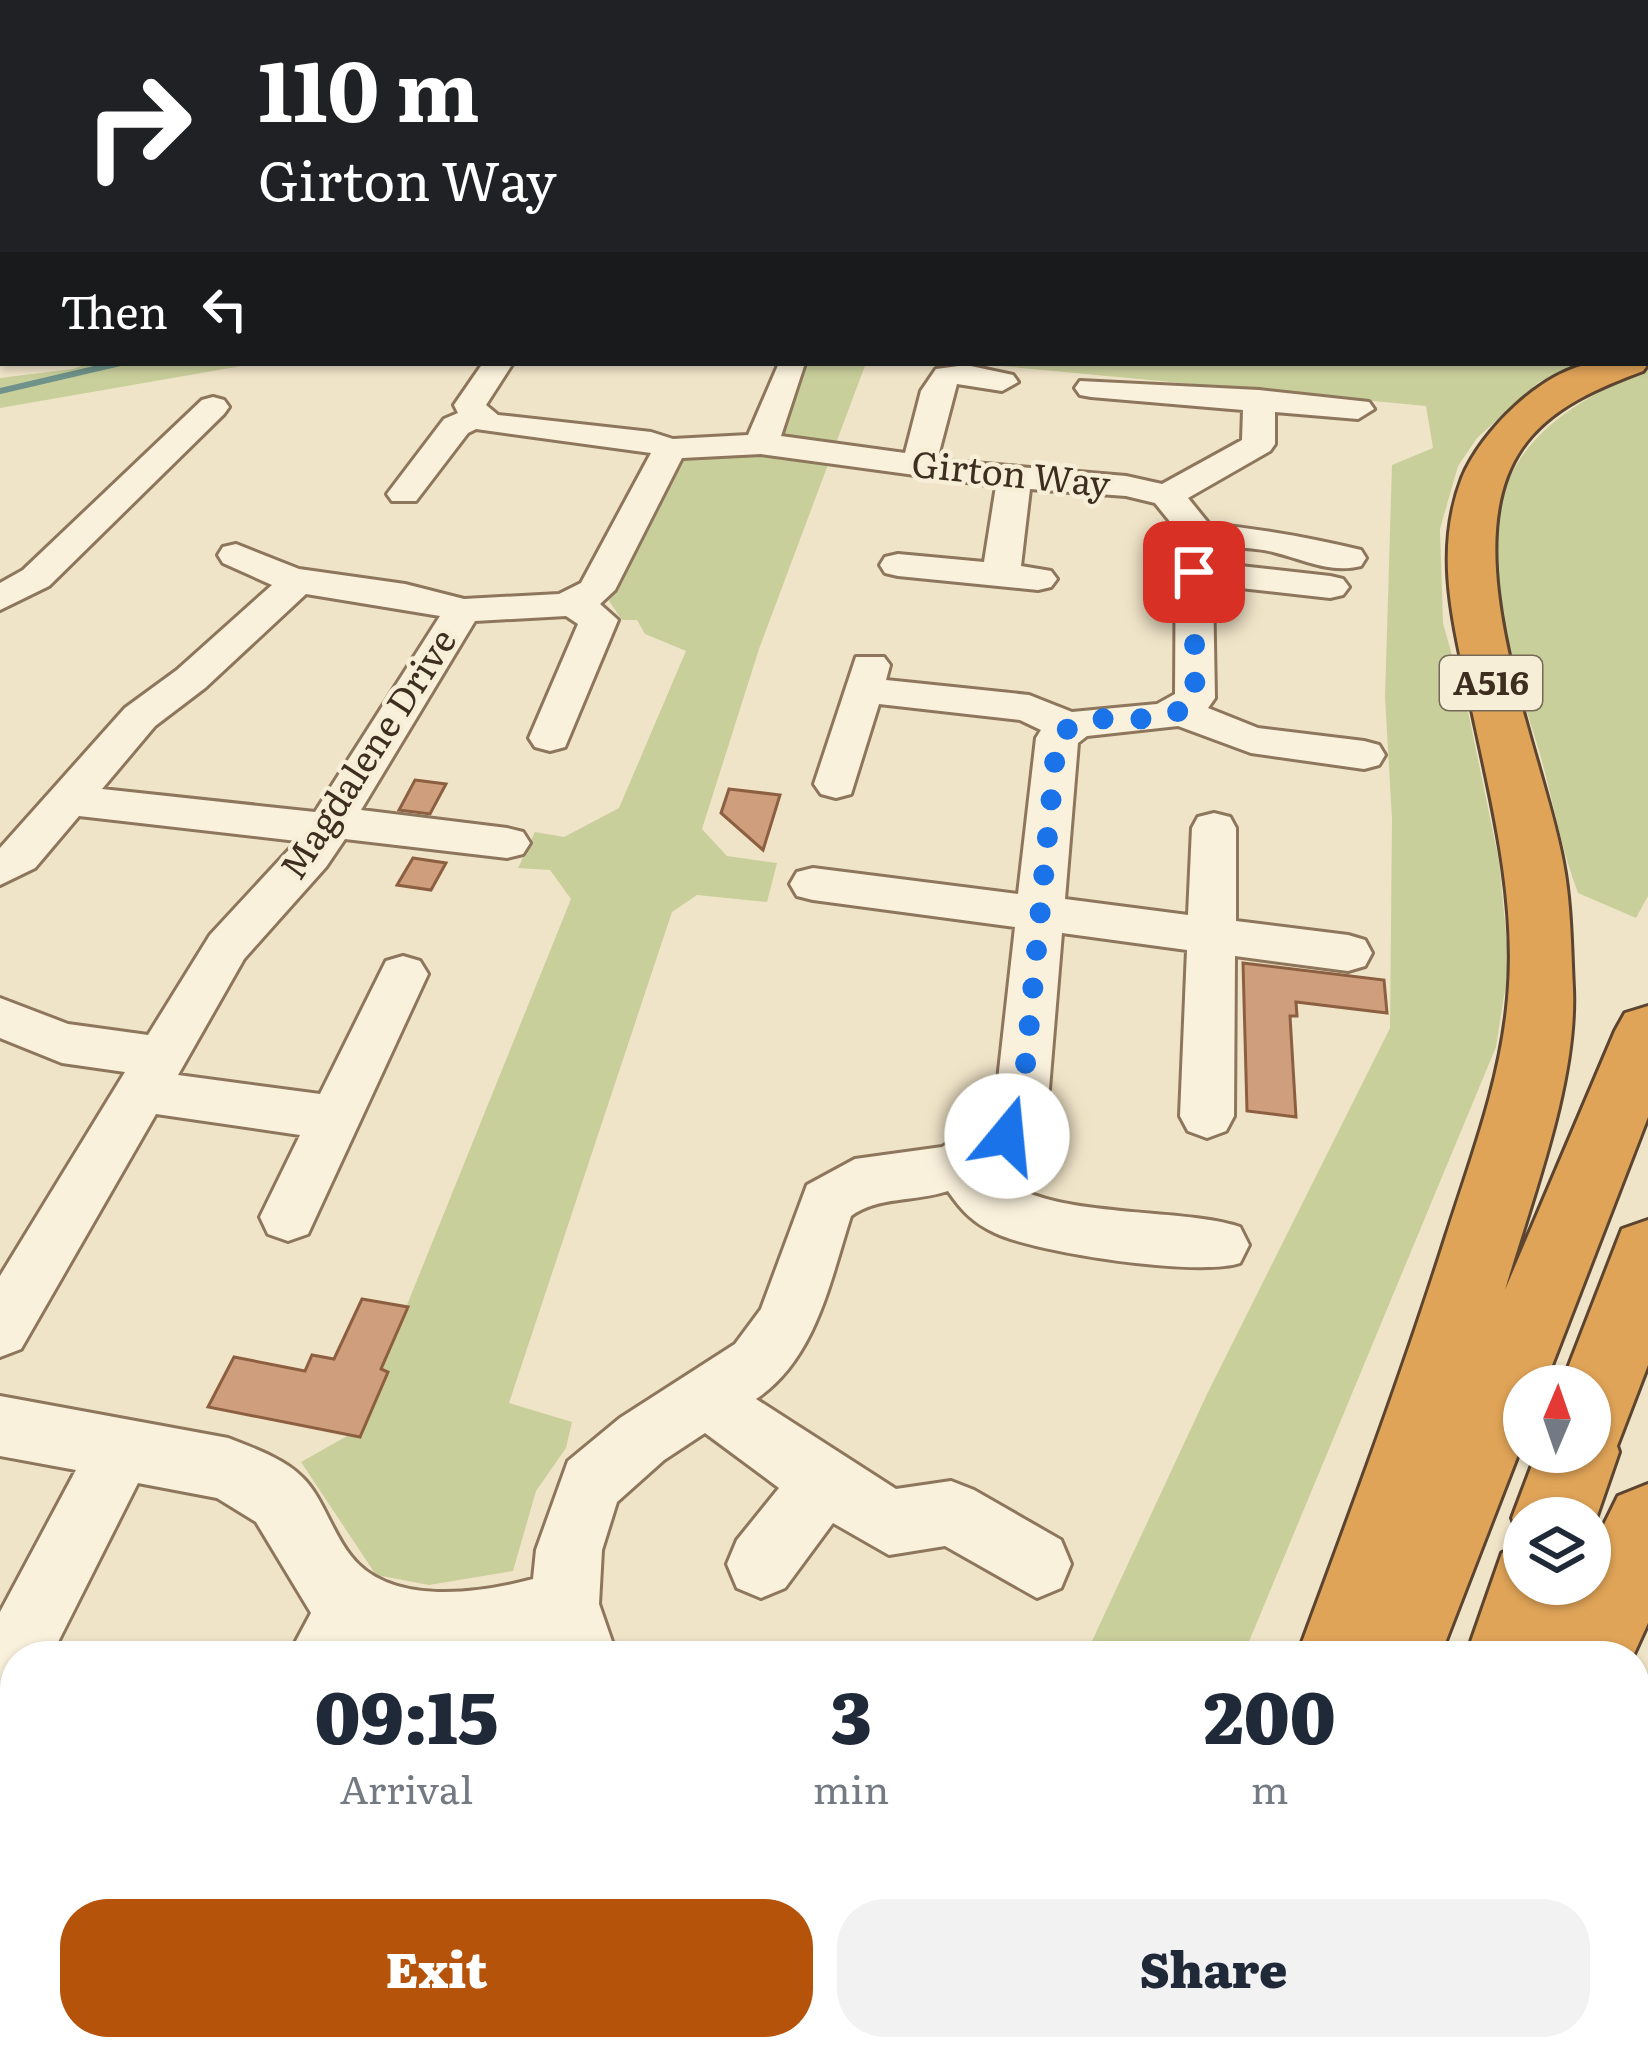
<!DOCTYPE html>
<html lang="en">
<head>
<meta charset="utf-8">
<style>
  :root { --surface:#fff; --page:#f2f2f3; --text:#1f2937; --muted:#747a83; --accent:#b45309 }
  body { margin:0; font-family:Literata,serif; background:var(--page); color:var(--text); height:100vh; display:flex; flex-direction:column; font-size:45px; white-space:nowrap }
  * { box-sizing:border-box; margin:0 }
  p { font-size:39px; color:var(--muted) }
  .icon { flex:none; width:66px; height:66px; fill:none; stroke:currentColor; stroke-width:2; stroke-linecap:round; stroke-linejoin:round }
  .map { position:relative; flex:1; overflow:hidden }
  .side { position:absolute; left:0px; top:1641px; width:1650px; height:420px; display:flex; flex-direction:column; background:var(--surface); border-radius:48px 48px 0 0; box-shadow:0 3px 9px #0004 }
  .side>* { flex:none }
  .banner { position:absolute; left:0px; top:0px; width:1650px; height:366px; box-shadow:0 3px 9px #0004; background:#202124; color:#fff; overflow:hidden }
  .needle { width:78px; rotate:2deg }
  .fabs { position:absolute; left:1503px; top:1365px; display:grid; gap:24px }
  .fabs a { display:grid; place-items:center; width:108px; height:108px; border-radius:50%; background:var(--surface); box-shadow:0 3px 9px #0004; font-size:60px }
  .pin { position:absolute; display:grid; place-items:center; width:102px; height:102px; color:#fff; margin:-51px; border-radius:24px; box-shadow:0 6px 18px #0006 }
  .me { position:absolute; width:132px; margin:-66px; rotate:17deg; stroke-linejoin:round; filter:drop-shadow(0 0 9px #0008) }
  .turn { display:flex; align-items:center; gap:42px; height:252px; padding:0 60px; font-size:54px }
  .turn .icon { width:156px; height:156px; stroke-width:2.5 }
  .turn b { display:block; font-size:84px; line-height:102px }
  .then { display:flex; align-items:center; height:114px; padding:0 60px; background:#0003; gap:24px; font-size:45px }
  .eta { display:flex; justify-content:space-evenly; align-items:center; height:204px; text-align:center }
  .eta b { font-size:72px; font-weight:800; line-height:84px }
  .action { display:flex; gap:24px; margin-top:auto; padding:24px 60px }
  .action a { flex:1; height:138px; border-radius:48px; background:var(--accent); color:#fff; font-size:48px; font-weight:800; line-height:138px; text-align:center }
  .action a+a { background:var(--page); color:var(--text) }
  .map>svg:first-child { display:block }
  .green { fill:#c9cf9b }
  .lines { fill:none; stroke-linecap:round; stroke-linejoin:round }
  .stream { stroke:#6f938a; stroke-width:6 }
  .building { fill:#cf9f7d; stroke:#8d5f41; stroke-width:3 }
  .minor-casing { stroke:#8d765c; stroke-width:6 }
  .highway-casing { stroke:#5b4430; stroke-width:6 }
  .minor { fill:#faf1dc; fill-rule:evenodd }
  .highway { fill:#e0a458; fill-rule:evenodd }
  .route { stroke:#1a73e8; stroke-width:21; stroke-dasharray:0 37.8 }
  .labels { text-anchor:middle; stroke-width:9; stroke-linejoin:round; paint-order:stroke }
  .shield { fill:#f7eed8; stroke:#756857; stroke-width:3 }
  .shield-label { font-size:33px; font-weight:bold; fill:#3d2e20 }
  .street-label { font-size:36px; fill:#3d2e20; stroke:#f7eed8 }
</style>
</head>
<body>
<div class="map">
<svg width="1648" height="2061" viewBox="0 0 1648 2061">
  <rect width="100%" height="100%" fill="#f0e4c8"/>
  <g class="green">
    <polygon points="1002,0 1648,0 1648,341 1647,3"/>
    <polygon points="89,363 259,363 0,408 0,378 73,369"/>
    <polygon points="802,363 866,363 759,649 702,829 727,856 777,863 767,902 697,895 672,912 509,1403 572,1422 566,1448 536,1491 513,1571 429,1585 376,1575 301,1462 356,1431 571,899 550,870 518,868 535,832 564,837 619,808 686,651 645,634 637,620 622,620 609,601 679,457 762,453"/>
    <polygon points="969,363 1582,363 1539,382 1477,438 1458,466 1440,529 1443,623 1469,716 1499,861 1509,964 1496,1047 1243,1656 1085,1656 1208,1392 1390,1028 1392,819 1385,697 1392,465 1433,448 1426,406"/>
    <path d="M1648,370v526l-12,22 -58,-25c-19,-50 -26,-101 -42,-152 -54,-171 -89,-293 112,-371z"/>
    <polygon points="901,2046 1076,2046 1069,2061 894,2061"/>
  </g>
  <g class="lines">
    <g class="stream">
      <polyline points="496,3 574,3"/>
      <polyline points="0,391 120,363"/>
    </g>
  </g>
  <g class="building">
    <polygon points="415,780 446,784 430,814 399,810"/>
    <polygon points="729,789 780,795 763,850 721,813"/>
    <polygon points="413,858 446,863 431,890 397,885"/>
    <polygon points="1243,963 1384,980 1387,1013 1296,1002 1297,1016 1290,1016 1296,1117 1247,1111"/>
    <polygon points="362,1299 408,1307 381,1369 388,1372 360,1437 208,1407 234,1357 305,1371 312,1355 334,1359"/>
  </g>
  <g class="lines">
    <g class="minor-casing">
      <g id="minor">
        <polygon points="239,0 259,0 260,3 240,3"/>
        <rect x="0" y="78" width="3" height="14"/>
        <polygon points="3,295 3,313 0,314 0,296"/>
        <path d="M483,363h30l-27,42 12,10 153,17 22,7 75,-4 31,-72h26l-24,73 124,17 16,-62 15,-22 30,-4 47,10 5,7 -16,9 -45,-7 -20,76 189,16 36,8 80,-44 1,-30 -152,-13 -11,-2 -5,-7 5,-7 179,9 110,12 5,7 -16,10 -83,-7v32l-5,7 -82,47 21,26c52,5 102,14 152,26l5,8 -5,8c-32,8 -58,-7 -88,-14 -19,-5 -41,-4 -61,-6l1,17 117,13 13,3 6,8 -6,8 -13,3 -117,-13 2,113 -7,10 50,20 106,13 15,4 6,10 -6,10 -15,4 -113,-16 -73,-27 -91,10 -9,7 -13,156 123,16 4,-87 6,-11 16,-4 16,4 6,11v93l112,14 17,5 7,13 -7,13 -17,5 -113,-15 -1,160 -8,15 -19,7 -19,-7 -8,-15 7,-166 -125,-17 -13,156 -23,62 -30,19c37,51 184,36 244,57l9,18 -9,18c-41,14 -203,-10 -245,-30 -22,-10 -34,-23 -47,-42 -33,11 -70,5 -97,25 -21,65 -35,143 -95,183l140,90 55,-8 23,9 87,50 10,24 -10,24 -24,10 -92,-52 -56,9 -56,-32 -48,65 -24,10 -24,-10 -10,-24 10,-24 42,-52 -74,-55 -41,27 -47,42 -15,48 -3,54 18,52h-70l-4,-12c-57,16 -115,16 -174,4l-5,8h-76l23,-43 -55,-91 -39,-24 -79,-15 -87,173h-36v56l-15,6v-106l76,-142 -76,-14v-60l228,42c23,9 57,21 74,39 21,20 30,56 49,79 39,50 127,38 182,23l3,-29 32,-89 52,-43 115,-74 26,-35 46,-124 48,-26 87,-12 43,-26 12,-32 18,-162 -202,-27 -16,-4 -7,-12 7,-12 16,-4 205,26 18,-156 5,-8 -21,-10 -141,-16 -28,90 -15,4 -15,-4 -7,-10 42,-127h28l6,8 -4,15 143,15 43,17 85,-8 18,-10 1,-165 -21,-26 -29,-7 -96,-7 -9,77 30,5 6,8 -6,8 -13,3 -140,-14 -13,-3 -5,-8 5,-8 13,-3 86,8 12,-76 -235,-32 -79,4 -67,132 -15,14 18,16 -53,127 -15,4 -15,-4 -6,-9 49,-114 -12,-8 -91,5 -114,189 146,18 16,4 7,11 -7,11 -16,4 -162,-19 -19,28 -82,92 -66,116 142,19 66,-133 17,-5 17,5 8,13 -120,260 -20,7 -20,-7 -8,-17 40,-82 -144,-21 -135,235 -21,8v-81l125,-204 -63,-9 -62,-25v-40l68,26 80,11 62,-100 87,-94 -218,-25 -44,52 -35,17v-37l125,-140 52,-38 95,-85 -49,-22 -5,-8 5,-8 13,-3 63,25 106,15 59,15 95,-5 22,-11 70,-130 -175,-24 -8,4 -52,68h-24l-5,-7 57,-75 14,-6 -4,-8zM306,594l134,22 -125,196 -213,-23 53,-63 50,-38z"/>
        <polygon points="213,397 224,400 229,407 224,414 49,586 0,610 0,583 23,570 202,400"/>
        <polygon points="738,2046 821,2046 815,2061 732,2061"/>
      </g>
    </g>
    <g class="highway-casing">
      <g id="highway">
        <path d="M1647,360l1,4 -5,7c-45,17 -92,36 -121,77 -71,102 20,301 41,414 8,41 8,86 10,127 4,95 -42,211 -68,301l110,-259 10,-18 23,-7v111l-104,269h-20v53l-84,217h-143c52,-140 104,-279 149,-420 25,-78 55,-156 62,-238 9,-97 -16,-194 -36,-288 -16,-78 -40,-154 -10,-232 19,-47 81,-109 133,-115 17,-2 39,3 52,-3z"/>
        <polygon points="1648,1220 1648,1365 1617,1446 1619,1452 1590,1536 1590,1518 1524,1518 1524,1584 1590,1584 1590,1553 1618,1496 1648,1484 1648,1623 1633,1656 1466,1656 1502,1553 1523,1544 1512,1518 1537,1452 1590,1452 1590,1386 1561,1386 1622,1229"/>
        <polygon points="1170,2046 1276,2046 1270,2061 1164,2061"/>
        <polygon points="1351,2046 1458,2046 1452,2061 1345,2061"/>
      </g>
    </g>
    <use href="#minor" class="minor"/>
    <use href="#highway" class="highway"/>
  </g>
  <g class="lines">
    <path class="route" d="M1007,1136l16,-46 34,-352c38,-41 101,3 138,-40l-1,-126"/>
  </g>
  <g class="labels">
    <rect class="shield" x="1440" y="656" width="102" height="54" rx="9"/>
    <g class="shield-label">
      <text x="1491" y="695">A516</text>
    </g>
    <g class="street-label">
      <text transform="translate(1011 474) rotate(6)" y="13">Girton Way</text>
      <text transform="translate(368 754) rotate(-57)" y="13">Magdalene Drive</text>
    </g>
  </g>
</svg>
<div class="fabs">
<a><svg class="needle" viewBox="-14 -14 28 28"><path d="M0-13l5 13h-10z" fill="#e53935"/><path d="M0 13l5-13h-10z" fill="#747a83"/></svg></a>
<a><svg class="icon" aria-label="layers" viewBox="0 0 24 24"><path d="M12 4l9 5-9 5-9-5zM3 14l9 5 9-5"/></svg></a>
</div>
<div class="pin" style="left:1194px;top:572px;background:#d93025"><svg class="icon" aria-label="arrive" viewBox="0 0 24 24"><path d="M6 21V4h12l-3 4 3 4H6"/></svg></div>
<svg class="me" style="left:1007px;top:1136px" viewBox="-20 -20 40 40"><circle r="19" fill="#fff"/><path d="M0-13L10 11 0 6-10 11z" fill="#1a73e8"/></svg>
<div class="banner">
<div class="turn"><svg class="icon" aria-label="right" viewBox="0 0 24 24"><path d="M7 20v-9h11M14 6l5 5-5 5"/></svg><div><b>110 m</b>Girton Way</div></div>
<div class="then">Then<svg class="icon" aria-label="left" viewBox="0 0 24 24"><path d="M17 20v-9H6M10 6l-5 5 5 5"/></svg></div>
</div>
<section class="side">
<div class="eta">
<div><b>09:15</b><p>Arrival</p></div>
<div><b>3</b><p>min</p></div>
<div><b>200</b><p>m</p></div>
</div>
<div class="action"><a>Exit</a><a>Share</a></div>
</section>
</div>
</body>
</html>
